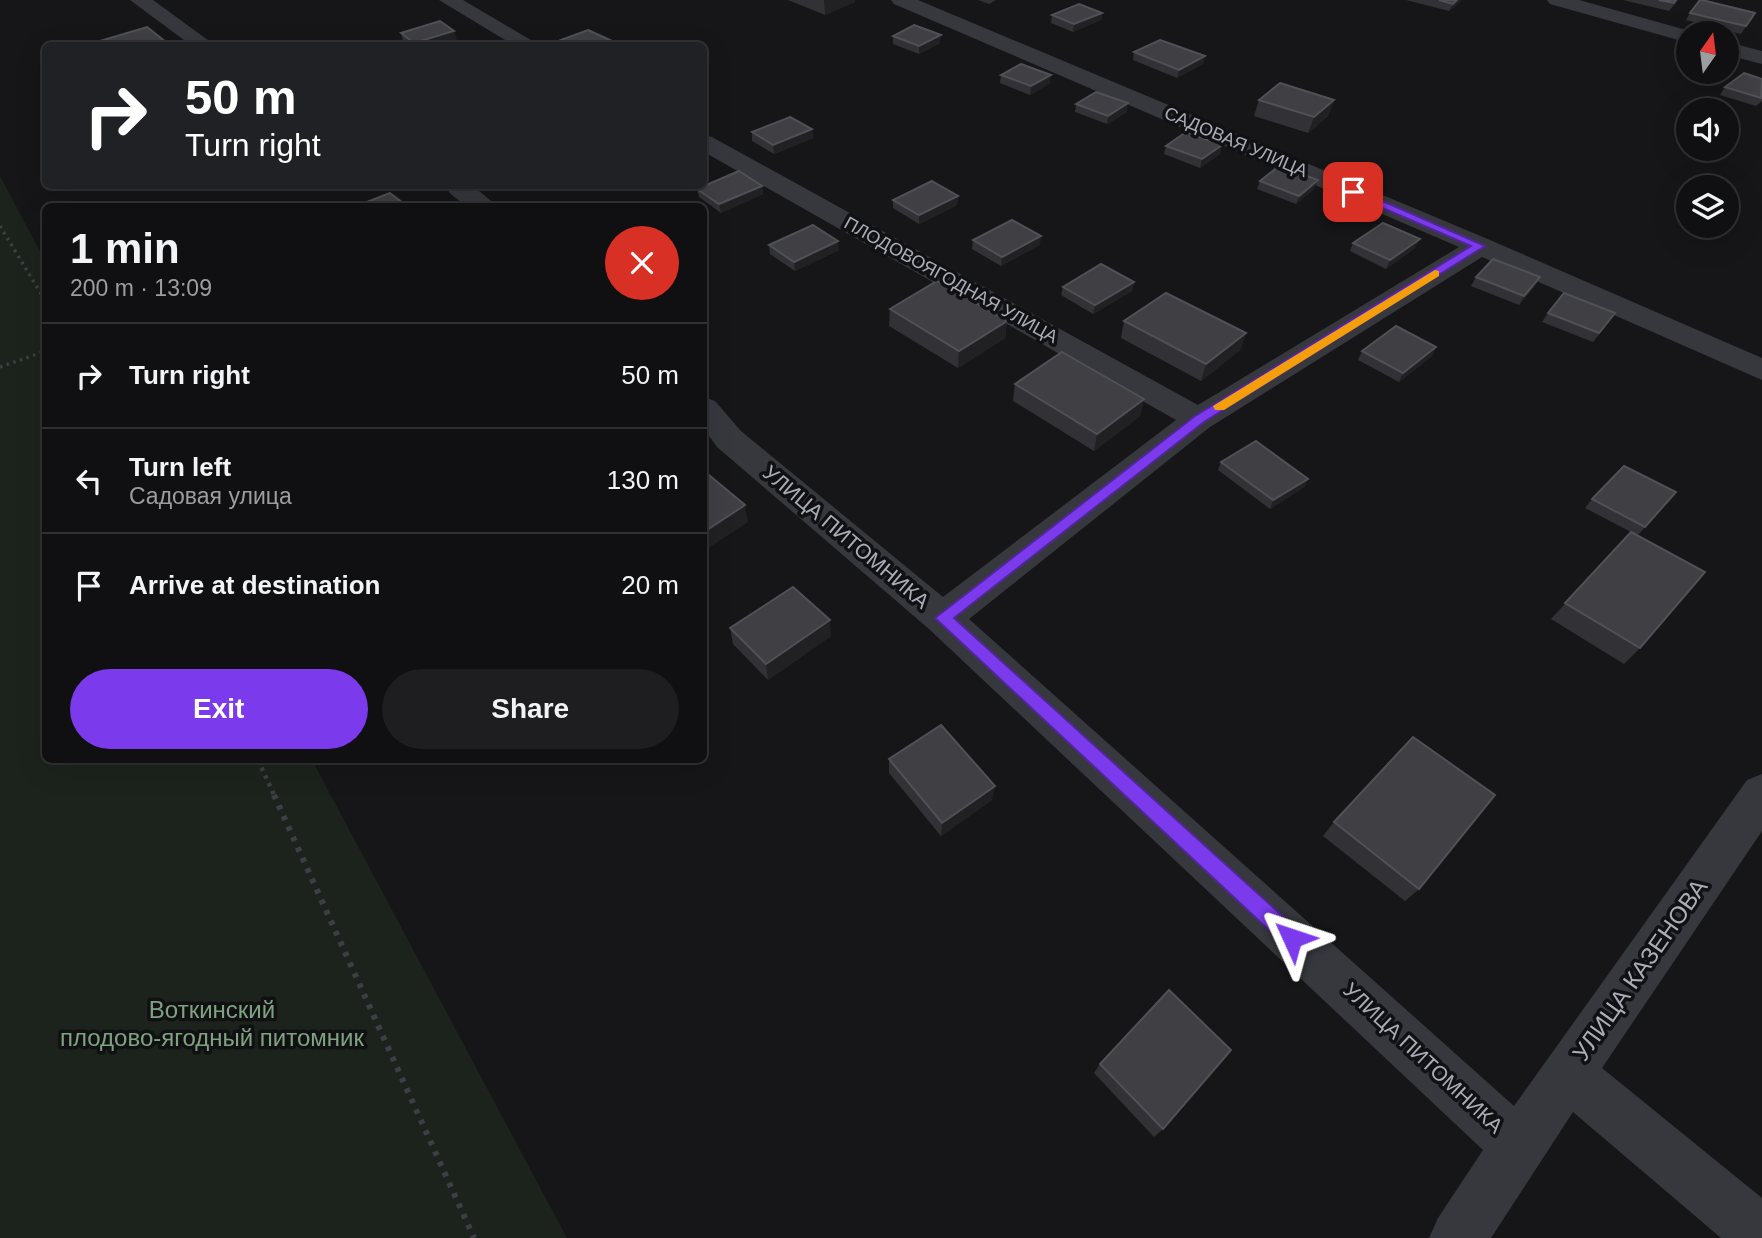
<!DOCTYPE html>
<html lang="en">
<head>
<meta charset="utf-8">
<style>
  :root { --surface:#101012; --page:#1e1e20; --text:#f1f3f6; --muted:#9c9d9f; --line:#303032; --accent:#7c3aed }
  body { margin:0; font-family:Arial,sans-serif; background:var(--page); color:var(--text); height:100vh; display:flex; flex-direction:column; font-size:26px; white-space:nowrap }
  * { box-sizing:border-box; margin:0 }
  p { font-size:23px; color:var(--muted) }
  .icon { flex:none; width:38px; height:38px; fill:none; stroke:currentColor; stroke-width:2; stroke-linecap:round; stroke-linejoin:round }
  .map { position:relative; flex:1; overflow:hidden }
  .panel { position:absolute; left:42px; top:203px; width:665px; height:560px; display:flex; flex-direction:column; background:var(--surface); border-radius:10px; box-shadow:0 7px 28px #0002,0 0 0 2px var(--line) }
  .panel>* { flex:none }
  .top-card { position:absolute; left:42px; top:42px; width:665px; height:147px; border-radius:10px; box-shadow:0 7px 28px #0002,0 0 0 2px var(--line); background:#202124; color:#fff; overflow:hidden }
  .needle { width:46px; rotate:14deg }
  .controls { position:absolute; left:1676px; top:21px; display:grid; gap:14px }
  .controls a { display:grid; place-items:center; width:63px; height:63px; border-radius:50%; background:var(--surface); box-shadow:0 7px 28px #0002,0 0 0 2px var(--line); font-size:35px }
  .pin { position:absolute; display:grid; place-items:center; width:60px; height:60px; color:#fff; margin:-30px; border-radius:14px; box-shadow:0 4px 10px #0006 }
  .me { position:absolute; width:77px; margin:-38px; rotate:312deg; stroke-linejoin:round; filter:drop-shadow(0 0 5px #0008) }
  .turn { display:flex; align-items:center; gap:24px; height:147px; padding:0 28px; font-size:32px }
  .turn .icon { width:91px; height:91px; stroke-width:2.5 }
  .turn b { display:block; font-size:49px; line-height:60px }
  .round { display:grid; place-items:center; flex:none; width:74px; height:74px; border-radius:37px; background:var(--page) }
  .head { display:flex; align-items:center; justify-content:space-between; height:119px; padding:0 28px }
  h1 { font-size:42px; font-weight:700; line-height:52px }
  .button { display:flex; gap:14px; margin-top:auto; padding:14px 28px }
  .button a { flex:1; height:80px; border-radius:42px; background:var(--accent); color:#fff; font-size:28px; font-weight:700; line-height:80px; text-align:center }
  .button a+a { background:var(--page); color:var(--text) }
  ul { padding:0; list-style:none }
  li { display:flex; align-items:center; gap:21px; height:105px; padding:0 28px; border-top:2px solid var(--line) }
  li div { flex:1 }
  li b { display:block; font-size:26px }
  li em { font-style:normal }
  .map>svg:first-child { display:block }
  .green { fill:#1c231d }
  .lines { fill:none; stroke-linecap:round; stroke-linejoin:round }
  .path-far2 { stroke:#3d3f44; stroke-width:3.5; stroke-dasharray:2.5 4.5; stroke-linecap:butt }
  .path-far1 { stroke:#3d3f44; stroke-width:4.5; stroke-dasharray:3.5 5; stroke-linecap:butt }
  .path { stroke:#3d3f44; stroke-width:6; stroke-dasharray:4.5 7; stroke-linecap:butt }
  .minor { fill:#37383d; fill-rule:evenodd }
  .wall { fill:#323236 }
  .shaded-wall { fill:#212124 }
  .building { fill:#3f3f44; stroke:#4f5156; stroke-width:2 }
  .route { fill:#7c3aed; stroke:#51269a; stroke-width:2 }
  .slow { fill:#f59e0b }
  .labels { text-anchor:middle; stroke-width:7; stroke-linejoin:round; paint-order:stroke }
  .far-street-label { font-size:18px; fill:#a8adb8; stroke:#111113 }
  .street-label { font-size:21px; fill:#a8adb8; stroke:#111113 }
  .near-street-label { font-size:24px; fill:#a8adb8; stroke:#111113 }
  .near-park-label { font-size:24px; fill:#7fa381; stroke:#111113 }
</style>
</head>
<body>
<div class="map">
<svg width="1762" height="1238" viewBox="0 0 1762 1238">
  <rect width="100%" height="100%" fill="#161618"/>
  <polygon class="green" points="0,176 45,261 46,760 312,760 567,1238 0,1238"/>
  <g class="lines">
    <g class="path-far2">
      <polyline points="0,226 46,302"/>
      <polyline points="0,367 46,351"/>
    </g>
    <polyline class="path-far1" points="258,760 275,797"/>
    <polyline class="path" points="274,795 474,1238"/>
    <g class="minor">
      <polygon points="130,0 153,0 216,46 192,46"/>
      <polygon points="439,0 463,0 541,46 515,46"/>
      <polygon points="891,0 918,0 1490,240 1762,358 1762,380 1482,257 1210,427 969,619 1514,1106 1747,780 1762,774 1762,831 1602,1068 1762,1198 1762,1238 1721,1238 1573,1112 1491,1238 1429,1238 1438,1218 1483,1150 929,629 717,447 704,429 704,397 715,401 741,431 943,597 1176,420 704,152 704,135 712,137 1198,405 1459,247 894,4"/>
      <polygon points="1547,0 1579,0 1697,33 1689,33 1689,43 1550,4"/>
      <polygon points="1727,42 1762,51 1762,64 1727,55"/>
      <path d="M445,186h28l24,20c-21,2 -41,-1 -52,-20z"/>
    </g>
  </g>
  <g class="wall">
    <polygon points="788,0 855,0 855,2 825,15"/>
    <polygon points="978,0 996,0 989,4"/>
    <polygon points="1406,0 1462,0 1449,11"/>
    <polygon points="1623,0 1678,0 1669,11"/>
    <polygon points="1102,13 1101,20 1073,32 1051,23 1052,15"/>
    <polygon points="1690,13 1755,13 1741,34 1686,20"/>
    <polygon points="401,33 457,39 434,46 410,46 403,41"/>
    <polygon points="893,36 940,43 919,54 893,44"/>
    <polygon points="561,40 611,46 563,46"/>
    <polygon points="1134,52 1205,56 1203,64 1177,78 1133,60"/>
    <polygon points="1001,75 1050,83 1030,95 1000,83"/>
    <polygon points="1762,79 1762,101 1756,106 1720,95 1725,87"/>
    <polygon points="1259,100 1334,100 1328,116 1308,133 1254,116"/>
    <polygon points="1076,104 1127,112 1107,124 1075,112"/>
    <polygon points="812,129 813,138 774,154 752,141 752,132"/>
    <polygon points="1222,145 1220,154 1200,168 1164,154 1166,146"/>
    <polygon points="1260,181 1314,189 1296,204 1257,189"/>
    <polygon points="762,186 763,194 721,213 699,197 697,189"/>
    <polygon points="958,196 957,205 919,224 893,208 893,200"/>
    <polygon points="973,240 1040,245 1001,266 972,249"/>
    <polygon points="1353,243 1415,248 1386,269 1350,251"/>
    <polygon points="769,245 839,250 795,271 770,254"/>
    <polygon points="1476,277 1535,286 1519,305 1471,286"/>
    <polygon points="1134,282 1132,291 1093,314 1061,295 1063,287"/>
    <polygon points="890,309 1007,321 1005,338 958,368 889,326"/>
    <polygon points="1548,313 1609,322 1593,342 1542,322"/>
    <polygon points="1124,321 1246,333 1240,350 1201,381 1121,338"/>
    <polygon points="1436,347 1432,356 1399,382 1358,360 1362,351"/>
    <polygon points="1015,384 1144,399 1140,416 1094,451 1013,401"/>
    <polygon points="1221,462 1308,479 1304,487 1270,509 1218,470"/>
    <polygon points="1676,492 1638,535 1640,648 1624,664 1551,619 1631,532 1585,508 1592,499"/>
    <polygon points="730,628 831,636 768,680 733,644"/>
    <polygon points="889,759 992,800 941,836 889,773"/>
    <polygon points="1334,822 1419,889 1405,901 1323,836"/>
    <polygon points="1100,1064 1163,1129 1154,1137 1094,1073"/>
  </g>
  <g class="shaded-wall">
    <polygon points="824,0 855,0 855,2 825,15"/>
    <polygon points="1457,0 1462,0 1449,11 1453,4"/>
    <polygon points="1102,13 1101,20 1073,32 1074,24"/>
    <polygon points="454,31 457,39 434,46 415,46 414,43"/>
    <polygon points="941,35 940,43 919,54 919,46"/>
    <polygon points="610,40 611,46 596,46"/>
    <polygon points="1205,56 1203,64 1177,78 1179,70"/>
    <polygon points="1051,75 1050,83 1030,95 1031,86"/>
    <polygon points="1334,100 1328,116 1308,133 1314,117"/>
    <polygon points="1128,103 1127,112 1107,124 1108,116"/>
    <polygon points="812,129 813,138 774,154 773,145"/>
    <polygon points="1222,145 1220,154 1200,168 1202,159"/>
    <polygon points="1318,180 1314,189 1296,204 1299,196"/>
    <polygon points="762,186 763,194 721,213 719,204"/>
    <polygon points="958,196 957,205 919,224 919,215"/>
    <polygon points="1041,236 1040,245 1001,266 1002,257"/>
    <polygon points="1420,239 1415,248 1386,269 1390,260"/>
    <polygon points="838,241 839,250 795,271 794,262"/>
    <polygon points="1540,277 1535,286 1519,305 1524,296"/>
    <polygon points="1134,282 1132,291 1093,314 1095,305"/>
    <polygon points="1007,321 1005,338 958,368 959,351"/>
    <polygon points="1246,333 1240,350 1201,381 1206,364"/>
    <polygon points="1436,347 1432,356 1399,382 1403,373"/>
    <polygon points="1144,399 1140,416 1094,451 1097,434"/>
    <polygon points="1308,479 1304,487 1270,509 1273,500"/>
    <polygon points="745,505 748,522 704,551 704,532"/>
    <polygon points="830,620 831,636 768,680 766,664"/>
    <polygon points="995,786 992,800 941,836 942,823"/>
  </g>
  <g class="building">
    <polygon points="1439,0 1457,0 1453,4"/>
    <polygon points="1659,0 1676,0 1674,3"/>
    <polygon points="1700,0 1702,0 1755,13 1746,26 1690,13"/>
    <polygon points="1079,4 1102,13 1074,24 1052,15"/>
    <polygon points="440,21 454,31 414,43 401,33"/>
    <polygon points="914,25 941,35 919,46 893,36"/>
    <polygon points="147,27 171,46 105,46 100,41"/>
    <polygon points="588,30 610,40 596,46 572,46 561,40"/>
    <polygon points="1160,40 1205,56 1179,70 1134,52"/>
    <polygon points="1021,64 1051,75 1031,86 1001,75"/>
    <polygon points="1744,73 1762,79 1761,98 1725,87"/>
    <polygon points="1280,83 1334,100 1314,117 1259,100"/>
    <polygon points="1096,92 1128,103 1108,116 1076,104"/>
    <polygon points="790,117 812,129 773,145 752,132"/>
    <polygon points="1186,132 1222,145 1202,159 1166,146"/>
    <polygon points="1279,166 1318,180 1299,196 1260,181"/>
    <polygon points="739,171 762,186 719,204 697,189"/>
    <polygon points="932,181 958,196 919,215 893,200"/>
    <polygon points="390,193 407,206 357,206"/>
    <polygon points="1012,220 1041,236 1002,257 973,240"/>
    <polygon points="1383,223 1420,239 1390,260 1353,243"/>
    <polygon points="813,225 838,241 794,262 769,245"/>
    <polygon points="1493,259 1540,277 1524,296 1476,277"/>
    <polygon points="1101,264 1134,282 1095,305 1063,287"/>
    <polygon points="937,281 1007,321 959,351 890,309"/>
    <polygon points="1166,293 1246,333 1206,364 1124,321"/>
    <polygon points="1564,293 1615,313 1599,333 1548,313"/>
    <polygon points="1396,326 1436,347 1403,373 1362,351"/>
    <polygon points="1062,352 1144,399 1097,434 1015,384"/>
    <polygon points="1256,441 1308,479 1273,500 1221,462"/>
    <polygon points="1624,466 1676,492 1645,527 1592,499"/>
    <polygon points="704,471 745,505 704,532"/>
    <polygon points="1631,532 1705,572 1640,648 1565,603"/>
    <polygon points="793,587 830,620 766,664 730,628"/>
    <polygon points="941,725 995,786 942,823 889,759"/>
    <polygon points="1413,737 1495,795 1419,889 1334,822"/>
    <polygon points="1169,990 1231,1050 1163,1129 1100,1064"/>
  </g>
  <polygon class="route" points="1353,188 1485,246 1204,422 954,618 1299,931 1302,938 1299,945 1292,948 1285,945 935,618 1195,416 1471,246 1350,194 1348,192"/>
  <polygon class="slow" points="1435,270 1439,271 1439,276 1224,410 1215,410 1213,406"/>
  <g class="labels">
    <g class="far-street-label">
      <text transform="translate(1236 142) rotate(23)" y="6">САДОВАЯ УЛИЦА</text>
      <text transform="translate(951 280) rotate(29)" y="6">ПЛОДОВОЯГОДНАЯ УЛИЦА</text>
    </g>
    <g class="street-label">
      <text transform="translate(846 537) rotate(40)" y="7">УЛИЦА ПИТОМНИКА</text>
      <text transform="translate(1423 1058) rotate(43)" y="7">УЛИЦА ПИТОМНИКА</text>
    </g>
    <g class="near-street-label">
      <text transform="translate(1640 970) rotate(-55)" y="8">УЛИЦА КАЗЕНОВА</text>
    </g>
    <g class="near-park-label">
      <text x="212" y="1018">Воткинский<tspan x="212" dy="28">плодово-ягодный питомник</tspan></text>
    </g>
  </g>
</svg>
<div class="controls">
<a><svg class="needle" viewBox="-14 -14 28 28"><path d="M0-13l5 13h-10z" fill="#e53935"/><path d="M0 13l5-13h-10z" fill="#9c9d9f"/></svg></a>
<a><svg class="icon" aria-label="sound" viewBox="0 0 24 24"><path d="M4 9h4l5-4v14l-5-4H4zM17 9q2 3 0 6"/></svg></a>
<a><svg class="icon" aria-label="layers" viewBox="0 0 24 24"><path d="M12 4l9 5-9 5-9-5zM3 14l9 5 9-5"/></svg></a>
</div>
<div class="pin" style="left:1353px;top:192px;background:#d93025"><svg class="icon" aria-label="arrive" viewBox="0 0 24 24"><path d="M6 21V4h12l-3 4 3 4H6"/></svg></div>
<svg class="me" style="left:1292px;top:938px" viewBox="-20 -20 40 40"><path d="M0-17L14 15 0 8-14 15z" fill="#7c3aed" stroke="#fff" stroke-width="4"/></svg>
<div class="top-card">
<div class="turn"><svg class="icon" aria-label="right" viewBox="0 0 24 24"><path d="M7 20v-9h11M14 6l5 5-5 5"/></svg><div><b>50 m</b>Turn right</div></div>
</div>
<section class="panel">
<div class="head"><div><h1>1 min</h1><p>200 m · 13:09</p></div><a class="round" style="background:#d93025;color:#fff"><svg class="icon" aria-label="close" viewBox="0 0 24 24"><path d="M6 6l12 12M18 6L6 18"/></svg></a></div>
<ul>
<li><svg class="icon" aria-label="right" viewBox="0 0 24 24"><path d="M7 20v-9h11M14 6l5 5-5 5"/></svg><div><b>Turn right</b></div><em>50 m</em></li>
<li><svg class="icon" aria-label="left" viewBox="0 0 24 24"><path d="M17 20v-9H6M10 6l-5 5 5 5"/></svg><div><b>Turn left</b><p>Садовая улица</p></div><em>130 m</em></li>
<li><svg class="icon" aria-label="arrive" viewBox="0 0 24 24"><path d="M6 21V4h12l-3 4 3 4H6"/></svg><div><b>Arrive at destination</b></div><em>20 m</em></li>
</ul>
<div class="button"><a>Exit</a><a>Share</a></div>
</section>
</div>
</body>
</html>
